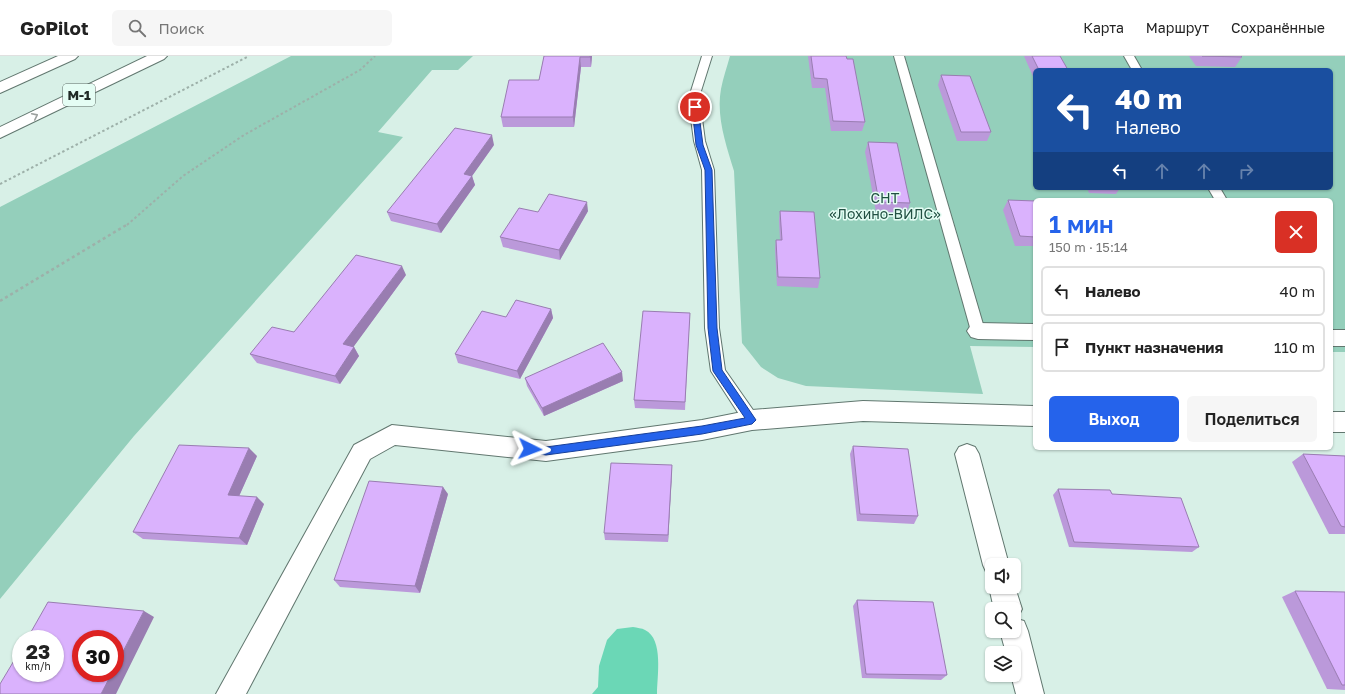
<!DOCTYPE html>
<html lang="ru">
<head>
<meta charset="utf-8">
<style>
  :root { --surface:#fff; --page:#f6f6f6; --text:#222; --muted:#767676; --line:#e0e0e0; --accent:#2563eb }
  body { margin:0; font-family:"Golos Text",sans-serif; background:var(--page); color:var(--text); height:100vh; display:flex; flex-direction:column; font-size:15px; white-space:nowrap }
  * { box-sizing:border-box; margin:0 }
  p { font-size:13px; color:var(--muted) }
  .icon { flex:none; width:22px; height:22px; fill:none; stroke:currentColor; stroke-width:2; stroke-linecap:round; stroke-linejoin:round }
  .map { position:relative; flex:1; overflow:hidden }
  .drawer { position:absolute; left:1033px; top:142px; width:300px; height:252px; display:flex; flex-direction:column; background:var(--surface); border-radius:6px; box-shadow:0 1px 3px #0004 }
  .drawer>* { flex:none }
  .banner { position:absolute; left:1033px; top:12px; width:300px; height:122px; border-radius:6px; box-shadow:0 1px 3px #0004; background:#1a4fa0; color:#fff; overflow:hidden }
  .tools { position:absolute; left:985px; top:502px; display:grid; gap:8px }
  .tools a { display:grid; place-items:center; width:36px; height:36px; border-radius:6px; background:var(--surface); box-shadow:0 1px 3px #0004; font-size:20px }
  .speed { position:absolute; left:12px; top:574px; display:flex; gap:8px; font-size:20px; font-weight:700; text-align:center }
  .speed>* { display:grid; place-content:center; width:52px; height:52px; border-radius:50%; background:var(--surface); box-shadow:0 1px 3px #0004; line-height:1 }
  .speed small { font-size:10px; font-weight:400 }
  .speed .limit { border:6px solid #d22; background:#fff; color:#111 }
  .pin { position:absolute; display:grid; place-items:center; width:34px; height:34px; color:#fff; margin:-17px; border:2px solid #fff; border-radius:50%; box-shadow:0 1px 4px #0007 }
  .me { position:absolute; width:44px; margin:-22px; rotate:93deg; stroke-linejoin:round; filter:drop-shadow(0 0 3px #0008) }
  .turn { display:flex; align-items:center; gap:14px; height:84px; padding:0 16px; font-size:18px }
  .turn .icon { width:52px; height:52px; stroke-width:2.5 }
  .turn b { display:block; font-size:28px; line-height:34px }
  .lanes { display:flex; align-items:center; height:38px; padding:0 16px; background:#0003; justify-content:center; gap:20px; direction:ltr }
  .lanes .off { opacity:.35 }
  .round { display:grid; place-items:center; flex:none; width:42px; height:42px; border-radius:6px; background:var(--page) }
  .head { display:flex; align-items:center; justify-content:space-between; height:68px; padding:0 16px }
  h1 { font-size:24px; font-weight:600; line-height:30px; color:var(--accent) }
  .action { display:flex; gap:8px; margin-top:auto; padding:8px 16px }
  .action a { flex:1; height:46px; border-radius:6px; background:var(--accent); color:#fff; font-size:16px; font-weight:600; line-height:46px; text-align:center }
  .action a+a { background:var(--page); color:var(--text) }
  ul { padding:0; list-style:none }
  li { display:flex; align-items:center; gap:12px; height:50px; margin:0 8px 6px; padding:0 8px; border:2px solid var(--line); border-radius:6px }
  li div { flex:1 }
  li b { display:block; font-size:15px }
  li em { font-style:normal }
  header { display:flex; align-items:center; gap:24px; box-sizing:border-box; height:56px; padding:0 20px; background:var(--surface); border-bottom:1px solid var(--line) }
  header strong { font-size:19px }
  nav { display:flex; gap:22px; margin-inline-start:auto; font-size:14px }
  .search { width:280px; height:36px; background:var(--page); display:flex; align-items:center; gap:10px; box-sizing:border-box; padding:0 14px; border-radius:6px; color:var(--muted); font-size:15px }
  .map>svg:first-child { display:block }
  .green { fill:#94cfbb; fill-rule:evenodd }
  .water { fill:#6bd7b6 }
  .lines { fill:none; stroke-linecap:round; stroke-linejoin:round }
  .lane-casing { stroke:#61776f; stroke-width:2 }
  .street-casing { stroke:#61776f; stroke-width:2 }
  .highway-casing { stroke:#61776f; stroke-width:2 }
  .path-far1 { stroke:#9db0a9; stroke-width:2; stroke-dasharray:2.5 2.5; stroke-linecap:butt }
  .path { stroke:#9db0a9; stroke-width:2.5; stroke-dasharray:3 3; stroke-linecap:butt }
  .lane { fill:#fff; fill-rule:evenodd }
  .street { fill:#fff; fill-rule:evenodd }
  .highway { fill:#fff; fill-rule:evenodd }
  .wall { fill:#bb99da }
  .shaded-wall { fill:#997db1 }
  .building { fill:#dab2fd; stroke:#997db1 }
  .oneway { stroke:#9ba09e }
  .route { fill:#2563eb; stroke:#184099 }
  .labels { text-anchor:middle; stroke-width:3; stroke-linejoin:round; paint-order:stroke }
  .shield { fill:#e5fdf4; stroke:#5c6a64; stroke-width:1 }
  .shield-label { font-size:13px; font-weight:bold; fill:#212b27 }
  .park-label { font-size:14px; fill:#215042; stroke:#e5fdf4 }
</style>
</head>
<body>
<header>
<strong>GoPilot</strong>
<div class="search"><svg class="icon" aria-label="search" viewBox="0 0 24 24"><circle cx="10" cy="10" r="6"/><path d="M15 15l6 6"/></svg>Поиск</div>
<nav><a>Карта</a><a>Маршрут</a><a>Сохранённые</a></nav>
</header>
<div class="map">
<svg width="1345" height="638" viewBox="0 0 1345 638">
  <rect width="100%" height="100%" fill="#d8f0e7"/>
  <g class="green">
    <polygon points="291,0 473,0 458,14 432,14 378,76 403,81 134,380 0,543 0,151"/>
    <path d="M730,0h615v296h-14v-152h-296v147l-65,-1 13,48 -177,-8 -28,-8 -17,-11 -19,-24 -8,-172c-8,-26 -18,-55 -13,-82 2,-11 6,-22 9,-33zM1035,14h296v118h-296z"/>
  </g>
  <path class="water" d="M633,571c4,1 9,1 12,3 19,9 12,47 12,64h-65l6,-7 1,-21 8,-26 10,-11z"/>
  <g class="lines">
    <g class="lane-casing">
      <g id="lane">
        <polygon points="702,0 712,0 701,35 701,55 705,85 714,114 719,272 725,314 760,364 758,369 752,371 746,369 711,315 705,272 702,114 694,85 690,55 691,35"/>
        <polygon points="894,0 904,0 985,275 983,279 978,281 973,279 971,275"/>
        <polygon points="1124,0 1134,0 1142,14 1132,14"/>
        <polygon points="1208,132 1220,132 1227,144 1215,144"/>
      </g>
    </g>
    <g class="street-casing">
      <g id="street">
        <polygon points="978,267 1035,268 1035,284 978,283 971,281 967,275 971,269"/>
        <rect x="1331" y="274" width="14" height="16"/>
        <polygon points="863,345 1035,350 1035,370 863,365 752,374 702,384 546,405 395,389 370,403 246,638 216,638 354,389 392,369 546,385 702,364 752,354"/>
        <rect x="1331" y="356" width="14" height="20"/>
        <polygon points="967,388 975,391 979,398 1009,509 992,509 992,520 987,518 983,509 955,398 959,391"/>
        <polygon points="992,523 992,531 1014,531 1014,528 1022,553 1017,563 1024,565 1028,575 1044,638 1016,638 1011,619 1014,619 1014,597 1006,597 1000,575 1014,575 1014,553 994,553 989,531"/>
      </g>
    </g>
    <g class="highway-casing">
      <g id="highway">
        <polygon points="58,0 78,0 75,3 0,37 0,26"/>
        <polygon points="147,0 167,0 164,3 0,82 0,71"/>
      </g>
    </g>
    <g class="path-far1">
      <polyline points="0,128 249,0"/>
      <polyline points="127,169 183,120 244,79 360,14 375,0"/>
    </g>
    <polyline class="path" points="0,245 128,168"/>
    <use href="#lane" class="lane"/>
    <use href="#street" class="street"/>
    <use href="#highway" class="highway"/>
  </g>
  <g class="wall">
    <polygon points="544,0 592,0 591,11 581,11 574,71 503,71 501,61 539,24"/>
    <polygon points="808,0 846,0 865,66 862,75 831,75 825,32 812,32"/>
    <polygon points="1024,0 1060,0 1068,14 1035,14 1035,25"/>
    <polygon points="1189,0 1241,0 1242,1 1235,11 1196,10"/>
    <polygon points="941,19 991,76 987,85 957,85 938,29"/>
    <polygon points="868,86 910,147 907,157 876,156 865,96"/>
    <polygon points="494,89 472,120 475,129 441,177 391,165 387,156"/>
    <polygon points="1087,132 1120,132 1116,138 1089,137"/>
    <polygon points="1008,144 1035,145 1035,190 1015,190 1003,154"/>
    <polygon points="588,155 560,204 503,191 500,181 538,156"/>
    <polygon points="780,155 820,222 818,232 777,230 775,193 776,184 780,184 779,164"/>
    <polygon points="406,219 353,291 354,291 359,300 340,328 257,307 250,298"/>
    <polygon points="551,253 553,262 520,323 458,307 455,298"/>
    <polygon points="690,257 685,354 635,352 634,344"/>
    <polygon points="525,322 623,325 544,360 527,330"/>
    <polygon points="853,390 918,460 914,468 857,465 850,398"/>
    <polygon points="1303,398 1345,400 1345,478 1329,478 1292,406"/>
    <polygon points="257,400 239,440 264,448 247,489 143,483 133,476"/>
    <polygon points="672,409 668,486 605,484 604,477"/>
    <polygon points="1058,433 1112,438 1199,491 1192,496 1069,491 1053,439"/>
    <polygon points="448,438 420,537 340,531 334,524"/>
    <polygon points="1295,535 1345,536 1345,634 1327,633 1282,541"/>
    <polygon points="857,544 947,619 941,624 862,622 853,550"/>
  </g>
  <g class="shaded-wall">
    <polygon points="590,0 592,0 591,11"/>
    <polygon points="580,1 581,11 574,71 573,61"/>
    <polygon points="492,79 494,89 472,120 475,129 441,177 437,168 464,118"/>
    <polygon points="587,146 588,155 560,204 559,194"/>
    <polygon points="402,210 406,219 349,297 343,288"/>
    <polygon points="551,253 553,262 520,323 517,315"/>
    <polygon points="354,291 359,300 340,328 335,320"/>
    <polygon points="622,316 623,325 544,360 542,352"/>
    <polygon points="249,392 257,400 236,447 228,439"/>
    <polygon points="672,409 672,417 668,486 668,479"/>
    <polygon points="443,431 448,438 420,537 415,530"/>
    <polygon points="257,441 264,448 247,489 239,482"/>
    <polygon points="144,555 154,561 116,638 101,638 112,617 115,617 115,611"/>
  </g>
  <g class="building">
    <polygon points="544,0 590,0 590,1 580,1 573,61 501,61 509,24 539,24"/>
    <polygon points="811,0 846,0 847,3 853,3 865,66 833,65 827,23 814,22"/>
    <polygon points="1032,0 1060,0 1068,14 1039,14"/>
    <polygon points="1202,0 1241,0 1242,1"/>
    <polygon points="941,19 970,20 991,76 961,76"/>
    <polygon points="455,72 492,79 464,118 472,120 437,168 387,156"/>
    <polygon points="868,86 897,87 910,147 879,146"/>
    <polygon points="549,138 587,146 559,194 500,181 519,152 538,156"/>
    <polygon points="1008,144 1035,145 1035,181 1020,180"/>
    <polygon points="780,155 814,156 820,222 778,221 776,184 782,184"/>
    <polygon points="356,199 402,210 343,288 354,291 335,320 250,298 272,271 294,276"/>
    <polygon points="516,244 551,253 517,315 455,298 482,255 506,261"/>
    <polygon points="643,255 690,257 685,346 634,344"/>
    <polygon points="603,287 622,316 542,352 525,322"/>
    <polygon points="179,389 249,392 228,439 257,441 239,482 133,476"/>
    <polygon points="853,390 908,393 918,460 860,458"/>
    <polygon points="1303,398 1345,400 1345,471 1341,470"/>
    <polygon points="611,407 672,409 668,479 604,477"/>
    <polygon points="369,425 443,431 415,530 334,524"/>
    <polygon points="1058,433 1110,434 1112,438 1181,442 1199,491 1074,486"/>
    <polygon points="1295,535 1345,536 1345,629 1342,629"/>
    <polygon points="857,544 933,546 947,619 866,618"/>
    <polygon points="48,546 144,555 115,611 115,583 81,583 81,617 112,617 101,638 0,638 0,628 21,593 21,617 55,617 55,583 27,583"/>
  </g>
  <defs><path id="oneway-chevron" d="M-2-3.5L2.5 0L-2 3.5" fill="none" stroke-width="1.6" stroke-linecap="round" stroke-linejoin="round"/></defs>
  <use class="oneway" href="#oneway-chevron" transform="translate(35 60) rotate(-26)"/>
  <polygon class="route" points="695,49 698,51 703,89 712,114 717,272 722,314 756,364 752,368 702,378 546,399 527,396 525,393 530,389 546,391 702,370 745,362 713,315 708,272 705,114 696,89 692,51"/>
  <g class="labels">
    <rect class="shield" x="63" y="28" width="32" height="22" rx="3"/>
    <g class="shield-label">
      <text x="79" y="44">М-1</text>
    </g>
    <g class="park-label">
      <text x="885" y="147">СНТ<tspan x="885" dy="16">«Лохино-ВИЛС»</tspan></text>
    </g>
  </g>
</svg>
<div class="tools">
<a><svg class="icon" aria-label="sound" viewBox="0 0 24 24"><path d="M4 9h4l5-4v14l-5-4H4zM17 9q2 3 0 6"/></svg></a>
<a><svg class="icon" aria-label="search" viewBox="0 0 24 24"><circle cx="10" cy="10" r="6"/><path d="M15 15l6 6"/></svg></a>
<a><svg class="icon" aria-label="layers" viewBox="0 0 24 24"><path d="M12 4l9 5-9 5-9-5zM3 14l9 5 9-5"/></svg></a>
</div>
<div class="speed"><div>23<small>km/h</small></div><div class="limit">30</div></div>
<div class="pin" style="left:695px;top:51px;background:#d93025"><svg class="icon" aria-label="arrive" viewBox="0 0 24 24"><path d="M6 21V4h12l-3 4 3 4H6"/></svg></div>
<svg class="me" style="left:530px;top:393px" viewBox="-20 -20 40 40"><path d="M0-17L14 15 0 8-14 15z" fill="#2563eb" stroke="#fff" stroke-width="4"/></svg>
<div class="banner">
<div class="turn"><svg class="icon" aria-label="left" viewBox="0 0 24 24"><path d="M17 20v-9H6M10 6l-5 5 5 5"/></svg><div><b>40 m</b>Налево</div></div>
<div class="lanes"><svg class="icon" aria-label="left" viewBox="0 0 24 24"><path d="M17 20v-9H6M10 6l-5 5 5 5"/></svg><svg class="icon off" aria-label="ahead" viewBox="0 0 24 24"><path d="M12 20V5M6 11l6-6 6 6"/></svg><svg class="icon off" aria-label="ahead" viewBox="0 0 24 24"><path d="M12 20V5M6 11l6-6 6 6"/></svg><svg class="icon off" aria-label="right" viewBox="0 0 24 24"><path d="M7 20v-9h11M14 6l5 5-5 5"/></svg></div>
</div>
<section class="drawer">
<div class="head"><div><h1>1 мин</h1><p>150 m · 15:14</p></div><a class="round" style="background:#d93025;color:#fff"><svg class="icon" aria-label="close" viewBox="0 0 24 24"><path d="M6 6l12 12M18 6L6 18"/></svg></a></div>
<ul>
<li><svg class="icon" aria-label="left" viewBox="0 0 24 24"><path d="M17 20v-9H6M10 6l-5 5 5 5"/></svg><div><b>Налево</b></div><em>40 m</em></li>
<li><svg class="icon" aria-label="arrive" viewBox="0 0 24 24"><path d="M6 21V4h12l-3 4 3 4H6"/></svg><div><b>Пункт назначения</b></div><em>110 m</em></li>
</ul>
<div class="action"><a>Выход</a><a>Поделиться</a></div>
</section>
</div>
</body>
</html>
